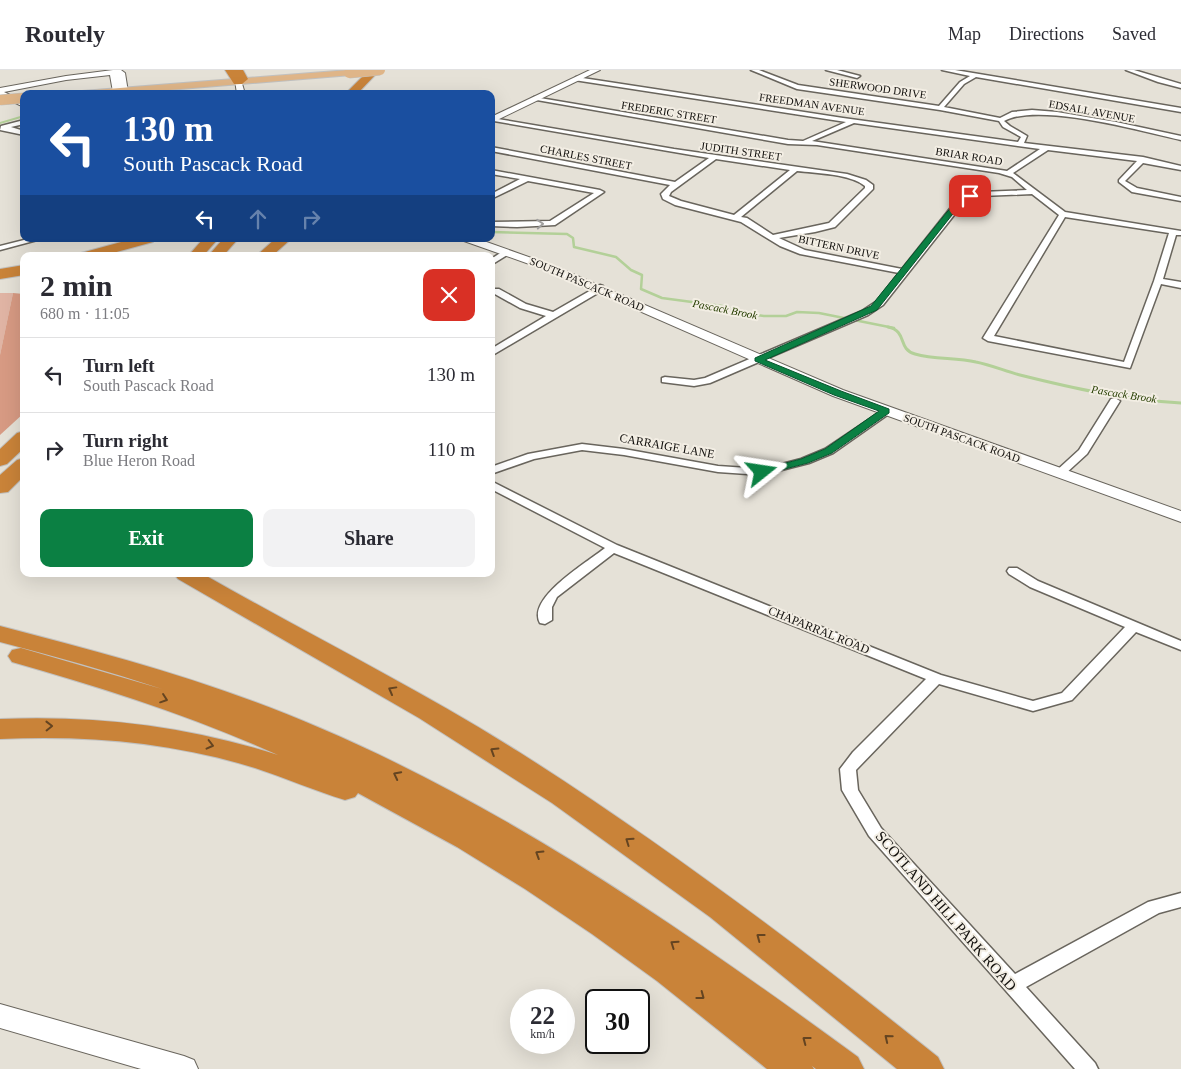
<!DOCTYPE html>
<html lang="en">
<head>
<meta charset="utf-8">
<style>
  :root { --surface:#fff; --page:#f2f2f3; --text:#2b2b33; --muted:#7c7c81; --line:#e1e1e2; --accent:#0b8043 }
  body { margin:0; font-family:Georgia,serif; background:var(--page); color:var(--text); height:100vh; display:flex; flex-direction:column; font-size:19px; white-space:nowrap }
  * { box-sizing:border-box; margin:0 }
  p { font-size:16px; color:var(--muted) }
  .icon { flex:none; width:28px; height:28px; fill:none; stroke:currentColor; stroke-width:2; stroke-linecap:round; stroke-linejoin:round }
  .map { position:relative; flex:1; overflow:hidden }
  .side { position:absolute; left:20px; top:182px; width:475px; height:325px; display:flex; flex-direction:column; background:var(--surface); border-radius:10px; box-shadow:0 5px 20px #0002 }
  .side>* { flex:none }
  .banner { position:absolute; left:20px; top:20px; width:475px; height:152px; border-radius:10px; box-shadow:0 5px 20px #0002; background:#1a4fa0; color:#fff; overflow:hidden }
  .speed { position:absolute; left:510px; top:919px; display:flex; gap:10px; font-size:25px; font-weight:700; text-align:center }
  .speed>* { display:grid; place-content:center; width:65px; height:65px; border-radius:50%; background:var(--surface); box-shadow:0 5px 20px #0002; line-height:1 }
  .speed small { font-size:12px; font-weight:400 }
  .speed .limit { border:2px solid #111; border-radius:8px; background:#fff; color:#111 }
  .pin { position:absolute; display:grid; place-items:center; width:42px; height:42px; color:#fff; margin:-21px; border-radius:10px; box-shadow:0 2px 8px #0006 }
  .me { position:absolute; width:55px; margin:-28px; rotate:75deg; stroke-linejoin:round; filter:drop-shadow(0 0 4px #0008) }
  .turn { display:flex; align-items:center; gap:18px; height:105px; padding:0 20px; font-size:22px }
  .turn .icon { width:65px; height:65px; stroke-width:2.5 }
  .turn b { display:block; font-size:35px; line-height:42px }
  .lanes { display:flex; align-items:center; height:48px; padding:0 20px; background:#0003; justify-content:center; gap:25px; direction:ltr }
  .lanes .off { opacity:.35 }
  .round { display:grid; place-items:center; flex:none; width:52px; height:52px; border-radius:10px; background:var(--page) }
  .headline { display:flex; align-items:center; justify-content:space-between; height:85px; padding:0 20px }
  h1 { font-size:30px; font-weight:800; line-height:38px }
  .button { display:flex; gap:10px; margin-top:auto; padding:10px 20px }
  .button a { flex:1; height:58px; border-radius:10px; background:var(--accent); color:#fff; font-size:20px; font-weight:800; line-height:58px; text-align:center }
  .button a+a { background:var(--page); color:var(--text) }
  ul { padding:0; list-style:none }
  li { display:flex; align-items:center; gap:15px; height:75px; padding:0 20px; border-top:1px solid var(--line) }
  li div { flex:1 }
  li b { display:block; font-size:19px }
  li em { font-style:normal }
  header { display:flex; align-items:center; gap:30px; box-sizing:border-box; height:70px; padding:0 25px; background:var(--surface); border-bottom:1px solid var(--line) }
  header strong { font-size:24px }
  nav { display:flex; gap:28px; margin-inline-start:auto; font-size:18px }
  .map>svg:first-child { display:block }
  .green { fill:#e0b4a4 }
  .forest { fill:#d79a83 }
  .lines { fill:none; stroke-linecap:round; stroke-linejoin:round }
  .stream-far2 { stroke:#b3d098; stroke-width:2 }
  .stream-far1 { stroke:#b3d098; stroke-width:2.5 }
  .stream { stroke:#b3d098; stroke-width:3 }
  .street-casing { stroke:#69655d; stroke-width:3 }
  .secondary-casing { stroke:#69655d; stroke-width:2 }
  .primary-casing { stroke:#c1c1c0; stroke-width:2 }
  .highway-casing { stroke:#c1c1c0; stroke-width:2 }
  .street { fill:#fff; fill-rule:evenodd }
  .secondary { fill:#fff; fill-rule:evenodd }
  .primary { fill:#dfb588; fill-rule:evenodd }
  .highway { fill:#c98339; fill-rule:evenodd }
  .primary-bridge-casing { stroke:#c1c1c0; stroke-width:11; stroke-linecap:butt }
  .primary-bridge { stroke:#dfb588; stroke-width:10 }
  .oneway { stroke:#a09f9e }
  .oneway2 { stroke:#644421 }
  .route { fill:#0b8043; stroke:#07532c }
  .labels { text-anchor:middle; stroke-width:4; stroke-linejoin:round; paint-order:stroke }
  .far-street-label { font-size:11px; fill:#12100d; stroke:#f3eee4 }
  .far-water-label { font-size:11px; font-style:italic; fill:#263e01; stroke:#f3eee4 }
  .street-label { font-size:12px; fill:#12100d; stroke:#f3eee4 }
  .near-street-label { font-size:15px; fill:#12100d; stroke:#f3eee4 }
</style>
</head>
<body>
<header>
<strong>Routely</strong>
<nav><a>Map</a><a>Directions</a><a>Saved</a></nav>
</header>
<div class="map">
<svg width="1181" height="999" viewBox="0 0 1181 999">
  <rect width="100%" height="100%" fill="#e5e1d7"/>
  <polygon class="green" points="0,223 13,223 0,285"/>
  <polygon class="forest" points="13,223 24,224 24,343 0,365 0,285"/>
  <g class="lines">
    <polyline class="stream-far2" points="0,53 24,46"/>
    <polyline class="stream-far1" points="491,162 567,164 573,168 574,177 616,187 631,200 642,205 641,219 662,228 722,236 743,243 764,246 786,246 797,242 819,243 894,258"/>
    <path class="stream" d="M888,257c20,4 9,22 27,27 20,6 41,3 61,8 15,3 29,9 44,13 52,13 106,25 161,28"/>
    <g class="street-casing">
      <g id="street">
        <path d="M751,0h8l39,15 141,21 21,-24 10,-6 -28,-6h13l226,38v4l-205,-35 -12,7 -20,23 56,11 12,-6 20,-2 25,2 59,10 65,14v4c-40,-9 -142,-38 -177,-19l6,5 17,10 -3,7 119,14 38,9v4l-38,-7 -18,18 12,7 44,9v4l-49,-9 -13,-10v-2l18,-19 -89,-11 -35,23 52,39 116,19v4h-5l-13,44 18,3v6l-20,-4 -31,84 -142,-27 -5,-3 76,-123 -27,-21 -51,2 -15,4 -83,105 -15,10 -158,68 -16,3 -32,-4v-4l3,-1 29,3 11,-2 157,-67 15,-10 22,-28 -99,-19 -20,-8 -39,-24 -66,-17 -12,-6 -2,-5 9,-9 -179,-34v-4l184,35 34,-24 -215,-37 -2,-3 182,31 173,25 19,6 7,5v4l-38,38 -20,5 -36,6 26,12 97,19 58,-73 21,-4 46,-2 -15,-13 -13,-4 -182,-28 -29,-1 -257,-45 3,-2 254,43 15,1 43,-19 -272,-42 2,-3 267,41 175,24 3,-5 -18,-10 -4,-6 -59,-11 -143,-21zM854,53l186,26 -33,22 -195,-30zM716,89l74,11 -56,45 -53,-14 -12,-5 2,-4zM797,101c18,2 54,3 68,15v2l-36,35 -56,12 -26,-17 -6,-1zM1065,147l104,16 -15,48 -30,81 -130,-26z"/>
        <polygon points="826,0 837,0 860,6 857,8"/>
        <polygon points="1126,0 1134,0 1181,14 1181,18 1158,12"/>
        <polygon points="24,50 24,54 11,57 24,61 24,65 0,60 1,56"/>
        <polygon points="491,100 600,120 604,122 555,155 517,157 491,156 491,152 550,151 594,123 528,111 491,129 491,124 520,109 491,104"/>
        <polygon points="28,169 41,169 0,180 0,176"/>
        <polygon points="505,180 512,182 491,195 491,189"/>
        <polygon points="600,215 603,216 603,220 491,286 491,279 546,246 520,238 493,223 493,219 499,219 526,234 553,242"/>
        <polygon points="1115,328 1120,331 1087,384 1064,405 1056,405 1054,403 1056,401 1079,380 1111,329"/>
        <polygon points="886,338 890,339 891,341 890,343 833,383 809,393 762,405 718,402 624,385 582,380 534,389 491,404 491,397 528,384 582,374 624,379 718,396 762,399 801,389 825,379"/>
        <path d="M491,411l126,64 324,130 92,26 29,-8 63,-66 -95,-40 -21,-13 -2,-3 2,-3h8l21,13 143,60v9l-45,-18 -64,68 -39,11 -94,-27 -83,86 2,20 23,38 134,146 133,-72 33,-9v14l-22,6 -133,74 69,76 3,6h-23l-206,-233 -27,-46 -2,-21 13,-17 73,-73 -312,-126 -57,44 -5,10v13l-7,4 -5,-1c-14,-25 48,-61 65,-75l-114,-59z"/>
      </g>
    </g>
    <g class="secondary-casing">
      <g id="secondary">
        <polygon points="113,0 121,0 125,3 128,22 124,24 113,22 110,5 66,10 4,22 24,32 24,37 0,26 0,18 66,6"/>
        <polygon points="590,0 600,0 491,53 491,47"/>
        <polygon points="235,10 241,10 245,24 237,24"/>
        <polygon points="463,169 478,169 554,196 843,320 1181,441 1181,452 833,326 546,200 464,171"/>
        <polygon points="0,934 184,986 194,990 198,999 141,999 0,958"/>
      </g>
    </g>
    <g class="primary-casing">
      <polygon id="primary" points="349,0 353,3 352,5 120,24 78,24 82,21"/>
    </g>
    <g class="highway-casing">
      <g id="highway">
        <polygon points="225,0 243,0 248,9 242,14 234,14"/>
        <polygon points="369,0 380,0 357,24 345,24"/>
        <polygon points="132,169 155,169 153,172 102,186 78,186 81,183"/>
        <polygon points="203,169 218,169 203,186 188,186"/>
        <polygon points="223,169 238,169 223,186 208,186"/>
        <polygon points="275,169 291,169 272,186 256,186"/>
        <polygon points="24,195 24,205 0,209 0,199"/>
        <polygon points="24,361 24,378 7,394 0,396 0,379 17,363"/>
        <polygon points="24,388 24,406 8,422 0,423 0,405 17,390"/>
        <path d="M174,504h29c105,60 214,114 316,178 146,93 284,197 419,305l6,12h-47l-187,-152 -158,-114 -133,-85 -241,-139z"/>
        <path d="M0,556c108,28 217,57 320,102 194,83 368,205 538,329l6,12h-48l-4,-3 2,3h-47l-110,-88 -65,-47 -67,-45 -68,-42 -99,-54 -3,4 -10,3c-30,-9 -59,-22 -90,-32 -83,-26 -168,-33 -255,-29v-20c95,-4 187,7 278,36 -86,-39 -175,-67 -266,-93l-4,-6 4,-6 9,-2 141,41c-54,-18 -108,-33 -162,-47z"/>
      </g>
    </g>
    <use href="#street" class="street"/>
    <use href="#secondary" class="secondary"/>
    <use href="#primary" class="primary"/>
    <use href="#highway" class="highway"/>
    <g class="primary-bridge-casing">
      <g id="primary-bridge">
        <polyline points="349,3 380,0"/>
        <polyline points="0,30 24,28"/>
      </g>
    </g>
    <use href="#primary-bridge" class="primary-bridge"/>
  </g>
  <defs><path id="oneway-chevron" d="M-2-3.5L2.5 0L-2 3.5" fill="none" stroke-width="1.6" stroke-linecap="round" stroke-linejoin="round" transform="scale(1.25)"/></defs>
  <use class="oneway" href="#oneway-chevron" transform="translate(540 154) rotate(-4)"/>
  <g class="oneway2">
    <use href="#oneway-chevron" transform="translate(392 620) rotate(-151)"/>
    <use href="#oneway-chevron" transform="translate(164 629) rotate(19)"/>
    <use href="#oneway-chevron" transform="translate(49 656) rotate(-1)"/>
    <use href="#oneway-chevron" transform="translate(210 675) rotate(14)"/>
    <use href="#oneway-chevron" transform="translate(494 681) rotate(-148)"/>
    <use href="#oneway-chevron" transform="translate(397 705) rotate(-153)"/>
    <use href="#oneway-chevron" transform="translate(629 771) rotate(-145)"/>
    <use href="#oneway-chevron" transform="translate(539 784) rotate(-148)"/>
    <use href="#oneway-chevron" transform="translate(760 867) rotate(-143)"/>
    <use href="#oneway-chevron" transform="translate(674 874) rotate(-145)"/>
    <use href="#oneway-chevron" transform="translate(701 926) rotate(37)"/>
    <use href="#oneway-chevron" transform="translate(888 968) rotate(-141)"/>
    <use href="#oneway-chevron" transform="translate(806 970) rotate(-143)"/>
  </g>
  <polygon class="route" points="970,124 973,126 965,130 952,145 877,240 765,290 841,321 889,339 889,343 832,383 808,393 762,405 759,405 759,400 801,389 825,379 879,341 834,325 755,291 755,288 871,236 947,142 961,127"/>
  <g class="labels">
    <g class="far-street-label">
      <text transform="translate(878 18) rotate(8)" y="4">SHERWOOD DRIVE</text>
      <text transform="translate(812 34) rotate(8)" y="4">FREEDMAN AVENUE</text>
      <text transform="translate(1092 41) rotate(10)" y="4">EDSALL AVENUE</text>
      <text transform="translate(669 42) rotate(9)" y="4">FREDERIC STREET</text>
      <text transform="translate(741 81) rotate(8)" y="4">JUDITH STREET</text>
      <text transform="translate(969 86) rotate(9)" y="4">BRIAR ROAD</text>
      <text transform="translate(586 87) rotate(11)" y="4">CHARLES STREET</text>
      <text transform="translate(839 177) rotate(12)" y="4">BITTERN DRIVE</text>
      <text transform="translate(587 214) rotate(23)" y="4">SOUTH PASCACK ROAD</text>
      <text transform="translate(962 368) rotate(20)" y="4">SOUTH PASCACK ROAD</text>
    </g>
    <g class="far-water-label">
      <text transform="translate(725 239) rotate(11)" y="4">Pascack Brook</text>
      <text transform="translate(1124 324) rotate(9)" y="4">Pascack Brook</text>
    </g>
    <g class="street-label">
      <text transform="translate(667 376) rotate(10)" y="4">CARRAIGE LANE</text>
      <text transform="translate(819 560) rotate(22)" y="4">CHAPARRAL ROAD</text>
    </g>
    <g class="near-street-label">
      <text transform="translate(946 841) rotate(49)" y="5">SCOTLAND HILL PARK ROAD</text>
    </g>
  </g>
</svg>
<div class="speed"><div>22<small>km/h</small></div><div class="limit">30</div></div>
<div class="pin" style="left:970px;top:126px;background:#d93025"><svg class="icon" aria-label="arrive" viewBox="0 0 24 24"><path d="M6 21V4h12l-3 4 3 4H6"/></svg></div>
<svg class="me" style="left:762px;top:402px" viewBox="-20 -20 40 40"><path d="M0-17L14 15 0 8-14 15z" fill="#0b8043" stroke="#fff" stroke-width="4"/></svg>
<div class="banner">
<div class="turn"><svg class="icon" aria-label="left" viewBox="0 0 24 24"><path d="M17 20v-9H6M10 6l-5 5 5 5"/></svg><div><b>130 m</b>South Pascack Road</div></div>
<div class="lanes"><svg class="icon" aria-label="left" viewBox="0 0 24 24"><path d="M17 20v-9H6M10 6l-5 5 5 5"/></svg><svg class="icon off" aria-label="ahead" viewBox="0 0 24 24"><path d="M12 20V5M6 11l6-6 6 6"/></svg><svg class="icon off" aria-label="right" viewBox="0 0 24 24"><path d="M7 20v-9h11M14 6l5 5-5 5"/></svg></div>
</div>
<section class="side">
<div class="headline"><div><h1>2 min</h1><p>680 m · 11:05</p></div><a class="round" style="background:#d93025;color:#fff"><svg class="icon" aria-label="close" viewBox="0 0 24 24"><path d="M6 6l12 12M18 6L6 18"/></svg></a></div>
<ul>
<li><svg class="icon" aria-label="left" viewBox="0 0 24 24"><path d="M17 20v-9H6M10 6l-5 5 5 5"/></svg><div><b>Turn left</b><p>South Pascack Road</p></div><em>130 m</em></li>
<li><svg class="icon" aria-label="right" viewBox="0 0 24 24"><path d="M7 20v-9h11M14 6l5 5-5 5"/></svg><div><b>Turn right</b><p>Blue Heron Road</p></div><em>110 m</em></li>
</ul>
<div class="button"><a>Exit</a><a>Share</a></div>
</section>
</div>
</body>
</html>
